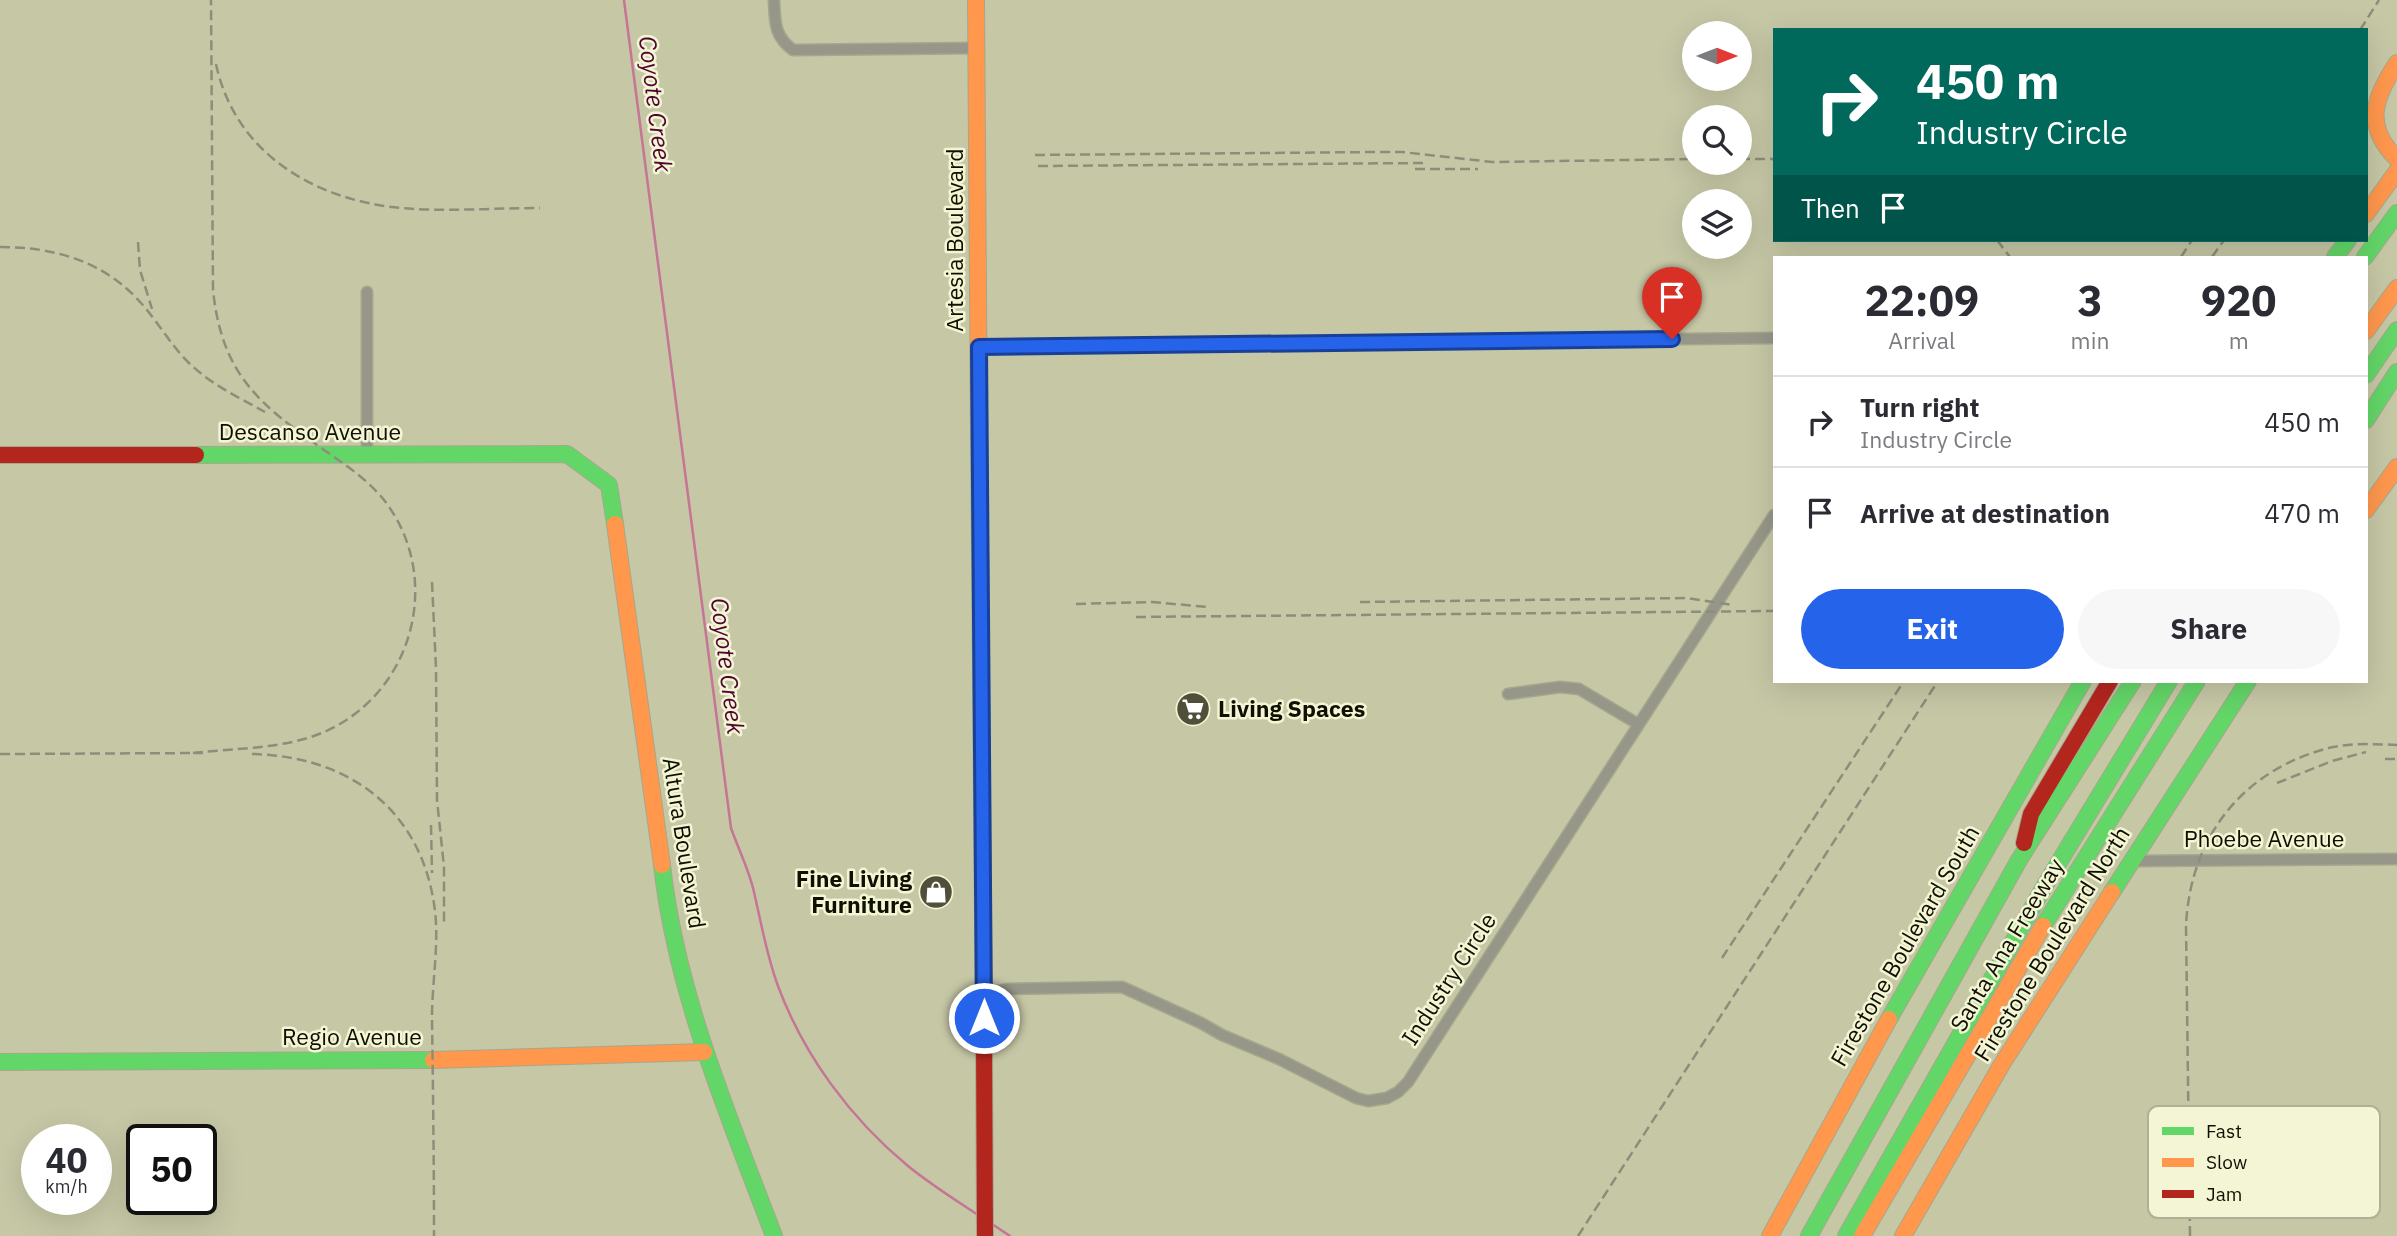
<!DOCTYPE html>
<html lang="en">
<head>
<meta charset="utf-8">
<style>
  :root { --surface:#fff; --page:#f7f7f7; --text:#2b2b33; --muted:#7c7c81; --line:#e1e1e2; --accent:#2563eb }
  body { margin:0; font-family:"IBM Plex Sans",sans-serif; background:var(--page); color:var(--text); height:100vh; display:flex; flex-direction:column; font-size:26px; white-space:nowrap }
  * { box-sizing:border-box; margin:0 }
  p { font-size:23px; color:var(--muted) }
  .icon { flex:none; width:38px; height:38px; fill:none; stroke:currentColor; stroke-width:2; stroke-linecap:round; stroke-linejoin:round }
  .map { position:relative; flex:1; overflow:hidden }
  .sheet { position:absolute; left:1773px; top:256px; width:595px; height:427px; display:flex; flex-direction:column; background:var(--surface); border-radius:0px; box-shadow:0 7px 28px #0002 }
  .sheet>* { flex:none }
  .banner { position:absolute; left:1773px; top:28px; width:595px; height:214px; border-radius:0px; box-shadow:0 7px 28px #0002; background:#00695c; color:#fff; overflow:hidden }
  .needle { width:46px; rotate:90deg }
  .tools { position:absolute; left:1682px; top:21px; display:grid; gap:14px }
  .tools a { display:grid; place-items:center; width:70px; height:70px; border-radius:50%; background:var(--surface); box-shadow:0 7px 28px #0002; font-size:35px }
  .speed { position:absolute; left:21px; top:1124px; display:flex; gap:14px; font-size:35px; font-weight:700; text-align:center }
  .speed>* { display:grid; place-content:center; width:91px; height:91px; border-radius:50%; background:var(--surface); box-shadow:0 7px 28px #0002; line-height:1 }
  .speed small { font-size:18px; font-weight:400 }
  .speed .limit { border:4px solid #111; border-radius:10px; background:#fff; color:#111 }
  .pin { position:absolute; display:grid; place-items:center; width:60px; height:60px; color:#fff; margin:-72px -30px; border-radius:50% 50% 50% 0; rotate:-45deg; box-shadow:0 0 7px #0007 }
  .pin .icon { rotate:45deg }
  .me { position:absolute; width:77px; margin:-38px; rotate:0deg; stroke-linejoin:round; filter:drop-shadow(0 0 5px #0008) }
  .turn { display:flex; align-items:center; gap:24px; height:147px; padding:0 28px; font-size:32px }
  .turn .icon { width:91px; height:91px; stroke-width:2.5 }
  .turn b { display:block; font-size:49px; line-height:60px }
  .then { display:flex; align-items:center; height:66px; padding:0 28px; background:#0003; gap:14px; font-size:26px }
  .eta { display:flex; justify-content:space-evenly; align-items:center; height:119px; text-align:center }
  .eta b { font-size:42px; font-weight:700; line-height:49px }
  .primary-button { display:flex; gap:14px; margin-top:auto; padding:14px 28px }
  .primary-button a { flex:1; height:80px; border-radius:42px; background:var(--accent); color:#fff; font-size:28px; font-weight:700; line-height:80px; text-align:center }
  .primary-button a+a { background:var(--page); color:var(--text) }
  ul { padding:0; list-style:none }
  li { display:flex; align-items:center; gap:21px; height:91px; padding:0 28px; border-top:2px solid var(--line) }
  li div { flex:1 }
  li b { display:block; font-size:26px }
  li em { font-style:normal }
  .map>svg:first-child { display:block }
  .lines { fill:none; stroke-linecap:round; stroke-linejoin:round }
  .stream { stroke:#c57595; stroke-width:2.5 }
  .street-casing { stroke:#a6a78d; stroke-width:13 }
  .fast-casing { stroke:#a6a78d; stroke-width:18 }
  .slow-casing { stroke:#a6a78d; stroke-width:18 }
  .jam-casing { stroke:#a6a78d; stroke-width:18 }
  .street { stroke:#969789; stroke-width:10 }
  .fast { stroke:#63d668; stroke-width:16 }
  .slow { stroke:#ff974d; stroke-width:16 }
  .jam { stroke:#b3261e; stroke-width:16 }
  .rail { stroke:#8d8e7a; stroke-width:2.5; stroke-dasharray:10 5; stroke-linecap:butt }
  .route-casing { stroke:#184099; stroke-width:18 }
  .route { stroke:#2563eb; stroke-width:12 }
  .labels { text-anchor:middle; stroke-width:5; stroke-linejoin:round; paint-order:stroke }
  .street-label { font-size:23px; fill:#101000; stroke:#f3f5d5 }
  .poi-label { font-size:23px; font-weight:bold; fill:#101000; stroke:#f3f5d5; text-anchor:start }
  .water-label { font-size:24px; font-style:italic; fill:#500432; stroke:#f3f5d5 }
  .key { fill:#f3f5d5; stroke:#afb095; stroke-width:2 }
  .key-label { font-size:19px; fill:#101000 }
</style>
</head>
<body>
<div class="map">
<svg width="2397" height="1236" viewBox="0 0 2397 1236">
  <rect width="100%" height="100%" fill="#c6c7a5"/>
  <g class="lines">
    <g class="stream">
      <path d="M624,0l107,828c7,20 17,40 22,60 8,33 13,66 25,98 26,70 73,133 130,180 22,18 46,33 70,49"/>
      <polyline points="992,1224 1010,1236"/>
    </g>
    <g class="street-casing">
      <g id="street">
        <path d="M774,0c1,22 0,36 19,50l184,-2"/>
        <polyline points="367,292 367,455"/>
        <polyline points="979,347 1774,338"/>
        <polyline points="1508,694 1560,687 1579,689 1638,724"/>
        <polyline points="2131,861 2397,859"/>
        <polyline points="984,994 1007,989 1122,987 1201,1023 1222,1035 1279,1059 1356,1098 1368,1101 1387,1098 1398,1092 1408,1082 1774,515"/>
      </g>
    </g>
    <g class="fast-casing">
      <g id="fast">
        <polyline points="2335,257 2348,240"/>
        <polyline points="2365,257 2397,213"/>
        <polyline points="2366,375 2397,330"/>
        <polyline points="2366,420 2397,372"/>
        <polyline points="979,435 984,1041"/>
        <polyline points="196,455 567,454 609,485 615,524"/>
        <path d="M662,865c14,128 67,252 112,371"/>
        <polyline points="2112,892 2248,681"/>
        <polyline points="2043,926 2197,681"/>
        <polyline points="1889,1019 2083,681"/>
        <polyline points="0,1062 433,1060"/>
        <polyline points="1809,1236 2019,860 2133,681"/>
        <polyline points="1846,1236 2044,887 2169,681"/>
      </g>
    </g>
    <g class="slow-casing">
      <g id="slow">
        <polyline points="976,0 979,435"/>
        <path d="M2397,63c-24,36 -33,63 0,96"/>
        <polyline points="2366,214 2397,171"/>
        <polyline points="2366,331 2397,288"/>
        <polyline points="2366,510 2397,467"/>
        <polyline points="615,524 662,865"/>
        <polyline points="433,1060 704,1052"/>
        <polyline points="1770,1236 1889,1019"/>
        <polyline points="1862,1236 2043,926"/>
        <polyline points="1903,1236 2002,1064 2112,892"/>
      </g>
    </g>
    <g class="jam-casing">
      <g id="jam">
        <polyline points="0,455 196,455"/>
        <polyline points="2024,843 2031,814 2110,681"/>
        <polyline points="984,1041 985,1236"/>
      </g>
    </g>
    <use href="#street" class="street"/>
    <use href="#fast" class="fast"/>
    <use href="#slow" class="slow"/>
    <use href="#jam" class="jam"/>
    <g class="rail">
      <polyline points="2360,30 2379,0"/>
      <path d="M216,64c19,89 98,136 185,144 45,4 93,0 139,0"/>
      <polyline points="1035,155 1377,152 1402,152 1492,162 1694,159"/>
      <polyline points="1740,159 1774,159"/>
      <polyline points="1038,166 1426,163"/>
      <polyline points="1415,169 1478,169"/>
      <polyline points="1997,240 2010,257"/>
      <polyline points="138,242 140,270 152,309"/>
      <path d="M0,247c54,0 104,14 141,56 17,19 29,41 47,59 22,22 50,35 77,50"/>
      <polyline points="2181,257 2192,240"/>
      <polyline points="2212,257 2224,240"/>
      <polyline points="432,582 436,668 437,800 444,867 444,924"/>
      <polyline points="1360,602 1687,598 1733,605"/>
      <polyline points="1076,604 1152,602 1208,607"/>
      <polyline points="1136,617 1774,611"/>
      <path d="M193,753c43,-5 92,-4 131,-21 90,-39 120,-155 60,-232 -16,-20 -37,-34 -57,-48 -67,-47 -105,-76 -114,-162l-2,-290"/>
      <polyline points="0,754 203,753"/>
      <path d="M252,754c98,2 171,57 183,157 4,35 -3,71 -3,107 1,72 2,145 2,218"/>
      <polyline points="2385,759 2397,759"/>
      <polyline points="2277,783 2332,761 2366,752"/>
      <polyline points="431,825 432,873"/>
      <polyline points="1722,958 1904,681"/>
      <polyline points="1578,1236 1938,681"/>
      <path d="M2190,1236l-4,-310c4,-90 58,-158 147,-179 21,-4 43,-3 64,-2"/>
    </g>
  </g>
  <g class="lines">
    <g class="route-casing">
      <polyline id="route" points="984,1018 979,347 1672,339"/>
    </g>
    <use href="#route" class="route"/>
  </g>
  <defs>
    <g id="supermarket-disc" transform="scale(1.75)"><circle r="9.5" fill="#50503a" stroke="#f3f5d5"/><path d="M-6-5.5h2.5l.6 2H6L4.5 2H-2.5L-4.4-4H-6ZM-1.5 3.2a1.3 1.3 0 1 0 .1 0ZM3 3.2a1.3 1.3 0 1 0 .1 0Z" fill="#fff"/></g>
    <g id="shop-disc" transform="scale(1.75)"><circle r="9.5" fill="#50503a" stroke="#f3f5d5"/><path d="M-5-2.5h2.3a2.7 3.5 0 0 1 5.4 0H5L5.5 6h-11ZM-1.5-2.5h3a1.5 2.3 0 0 0-3 0Z" fill="#fff"/></g>
  </defs>
  <g fill-rule="evenodd">
    <use href="#supermarket-disc" x="1193" y="709"/>
    <use href="#shop-disc" x="936" y="892"/>
  </g>
  <g class="labels">
    <g class="street-label">
      <text transform="translate(955 240) rotate(-90)" y="8">Artesia Boulevard</text>
      <text x="310" y="440">Descanso Avenue</text>
      <text x="2264" y="847">Phoebe Avenue</text>
      <text transform="translate(684 843) rotate(81)" y="8">Altura Boulevard</text>
      <text transform="translate(2052 944) rotate(-58)" y="8">Firestone Boulevard North</text>
      <text transform="translate(2007 945) rotate(-59)" y="8">Santa Ana Freeway</text>
      <text transform="translate(1905 946) rotate(-60)" y="8">Firestone Boulevard South</text>
      <text transform="translate(1449 979) rotate(-57)" y="8">Industry Circle</text>
      <text x="352" y="1045">Regio Avenue</text>
    </g>
    <g class="poi-label">
      <text x="1218" y="717">Living Spaces</text>
      <text x="912" y="887" text-anchor="end">Fine Living<tspan x="912" dy="26">Furniture</tspan></text>
    </g>
    <g class="water-label">
      <text transform="translate(655 104) rotate(83)" y="8">Coyote Creek</text>
      <text transform="translate(727 666) rotate(83)" y="8">Coyote Creek</text>
    </g>
  </g>
  <rect x="2148" y="1106" width="232" height="112" rx="10" class="key"/>
  <rect x="2162" y="1127" width="32" height="8" fill="#63d668"/>
  <rect x="2162" y="1158" width="32" height="9" fill="#ff974d"/>
  <rect x="2162" y="1190" width="32" height="8" fill="#b3261e"/>
  <g class="key-label">
    <text x="2206" y="1138">Fast</text>
    <text x="2206" y="1169">Slow</text>
    <text x="2206" y="1201">Jam</text>
  </g>
</svg>
<div class="tools">
<a><svg class="needle" viewBox="-14 -14 28 28"><path d="M0-13l5 13h-10z" fill="#e53935"/><path d="M0 13l5-13h-10z" fill="#7c7c81"/></svg></a>
<a><svg class="icon" aria-label="search" viewBox="0 0 24 24"><circle cx="10" cy="10" r="6"/><path d="M15 15l6 6"/></svg></a>
<a><svg class="icon" aria-label="layers" viewBox="0 0 24 24"><path d="M12 4l9 5-9 5-9-5zM3 14l9 5 9-5"/></svg></a>
</div>
<div class="speed"><div>40<small>km/h</small></div><div class="limit">50</div></div>
<div class="pin" style="left:1672px;top:339px;background:#d93025"><svg class="icon" aria-label="arrive" viewBox="0 0 24 24"><path d="M6 21V4h12l-3 4 3 4H6"/></svg></div>
<svg class="me" style="left:984px;top:1018px" viewBox="-20 -20 40 40"><circle r="17" fill="#2563eb" stroke="#fff" stroke-width="3"/><path d="M0-11L8 9 0 5-8 9z" fill="#fff"/></svg>
<div class="banner">
<div class="turn"><svg class="icon" aria-label="right" viewBox="0 0 24 24"><path d="M7 20v-9h11M14 6l5 5-5 5"/></svg><div><b>450 m</b>Industry Circle</div></div>
<div class="then">Then<svg class="icon" aria-label="arrive" viewBox="0 0 24 24"><path d="M6 21V4h12l-3 4 3 4H6"/></svg></div>
</div>
<section class="sheet">
<div class="eta">
<div><b>22:09</b><p>Arrival</p></div>
<div><b>3</b><p>min</p></div>
<div><b>920</b><p>m</p></div>
</div>
<ul>
<li><svg class="icon" aria-label="right" viewBox="0 0 24 24"><path d="M7 20v-9h11M14 6l5 5-5 5"/></svg><div><b>Turn right</b><p>Industry Circle</p></div><em>450 m</em></li>
<li><svg class="icon" aria-label="arrive" viewBox="0 0 24 24"><path d="M6 21V4h12l-3 4 3 4H6"/></svg><div><b>Arrive at destination</b></div><em>470 m</em></li>
</ul>
<div class="primary-button"><a>Exit</a><a>Share</a></div>
</section>
</div>
</body>
</html>
